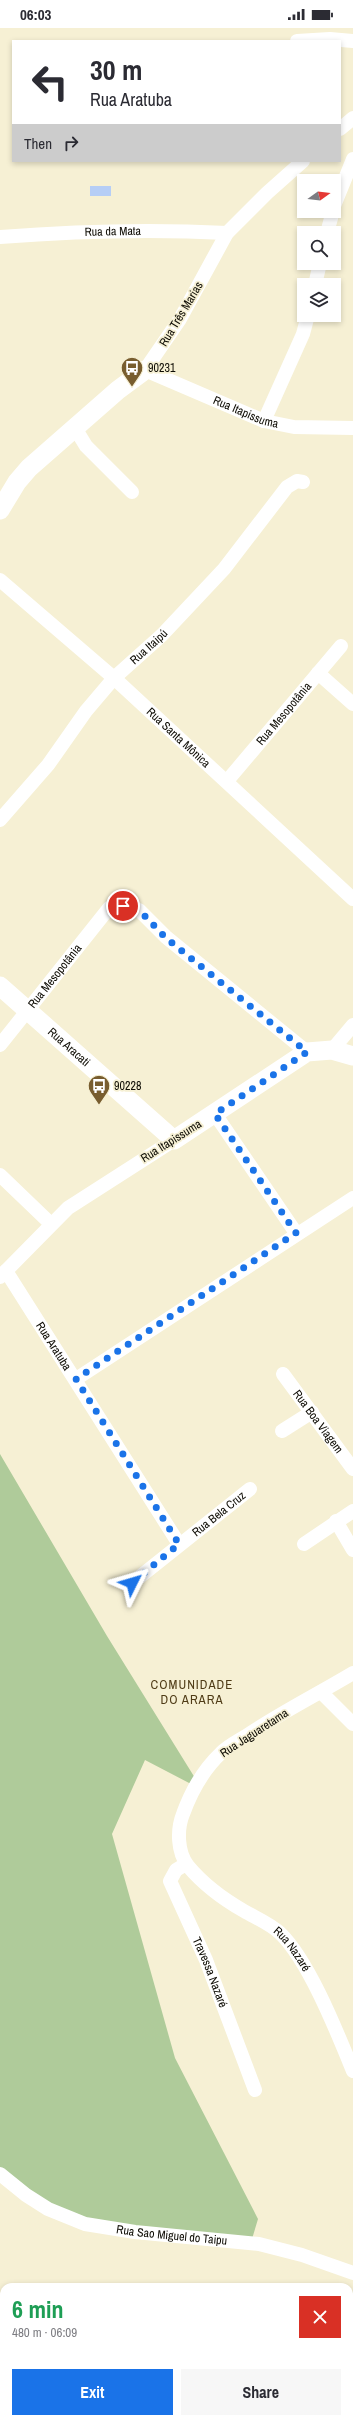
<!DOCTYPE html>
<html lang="en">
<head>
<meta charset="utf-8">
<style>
  :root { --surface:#fff; --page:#f7f7f7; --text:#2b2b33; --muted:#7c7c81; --accent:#1a73e8 }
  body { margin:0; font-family:"Archivo Narrow",sans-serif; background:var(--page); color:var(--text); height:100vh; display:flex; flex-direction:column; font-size:15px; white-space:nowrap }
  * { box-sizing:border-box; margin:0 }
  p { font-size:13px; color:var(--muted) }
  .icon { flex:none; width:22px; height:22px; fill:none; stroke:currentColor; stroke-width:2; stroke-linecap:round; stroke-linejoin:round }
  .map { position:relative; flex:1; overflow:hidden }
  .sheet { position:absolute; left:0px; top:2255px; width:353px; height:140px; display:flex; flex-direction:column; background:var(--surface); border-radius:12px 12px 0 0; box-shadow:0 2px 6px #0003 }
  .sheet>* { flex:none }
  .banner { position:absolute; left:12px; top:12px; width:329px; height:122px; border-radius:0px; box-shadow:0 2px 6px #0003; background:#fff; color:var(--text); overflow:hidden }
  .needle { width:26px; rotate:75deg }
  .tools { position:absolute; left:297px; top:146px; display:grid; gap:8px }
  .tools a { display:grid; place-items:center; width:44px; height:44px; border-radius:0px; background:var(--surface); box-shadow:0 2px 6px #0003; font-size:20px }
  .pin { position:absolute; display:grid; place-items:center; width:34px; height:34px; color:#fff; margin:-17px; border:2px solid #fff; border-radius:50%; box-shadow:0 1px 4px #0007 }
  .me { position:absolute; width:44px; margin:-22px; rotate:50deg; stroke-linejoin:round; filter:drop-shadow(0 0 3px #0008) }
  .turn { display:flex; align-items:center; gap:14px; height:84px; padding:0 12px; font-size:18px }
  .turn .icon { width:52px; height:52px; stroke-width:2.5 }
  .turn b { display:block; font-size:28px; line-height:34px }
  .then { display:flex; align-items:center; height:38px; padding:0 12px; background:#0003; gap:8px; font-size:15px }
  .round { display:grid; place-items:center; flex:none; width:42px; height:42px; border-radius:0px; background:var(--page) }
  .summary { display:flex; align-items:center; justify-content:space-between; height:68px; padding:0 12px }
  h1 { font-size:24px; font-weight:700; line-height:30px; color:#1e9e55 }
  .cta { display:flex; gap:8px; margin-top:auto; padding:8px 12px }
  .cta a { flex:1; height:46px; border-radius:0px; background:var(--accent); color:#fff; font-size:16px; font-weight:700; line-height:46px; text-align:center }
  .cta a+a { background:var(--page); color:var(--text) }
  .status { display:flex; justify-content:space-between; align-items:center; height:28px; padding:0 20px; background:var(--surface); direction:ltr }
  .status svg { height:11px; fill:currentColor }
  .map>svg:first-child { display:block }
  .green { fill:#afcb9a }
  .water { fill:#b6cef6 }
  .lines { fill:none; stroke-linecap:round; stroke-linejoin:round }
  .street { stroke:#fff; stroke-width:14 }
  .secondary { stroke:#fff; stroke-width:19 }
  .route { stroke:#1a73e8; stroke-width:7; stroke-dasharray:0 12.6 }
  .labels { text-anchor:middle; stroke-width:3.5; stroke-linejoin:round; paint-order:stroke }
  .street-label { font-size:12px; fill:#0e0c04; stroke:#f6f0d4 }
  .poi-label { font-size:12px; fill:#0e0c04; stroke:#f6f0d4; text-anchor:start }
  .neighbourhood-label { font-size:13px; letter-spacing:1px; fill:#4f3b16; stroke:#f6f0d4 }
</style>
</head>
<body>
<div class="status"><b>06:03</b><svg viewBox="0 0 49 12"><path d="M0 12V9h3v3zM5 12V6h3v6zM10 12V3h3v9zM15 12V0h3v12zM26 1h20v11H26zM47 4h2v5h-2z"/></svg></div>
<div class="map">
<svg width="353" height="2395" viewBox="0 0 353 2395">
  <rect width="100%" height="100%" fill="#f6f0d4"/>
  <polygon class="green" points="0,1426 107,1608 195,1750 191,1756 145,1732 112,1806 175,2030 258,2191 252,2211 113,2198 52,2179 0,2141"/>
  <rect class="water" x="90" y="158" width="21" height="10"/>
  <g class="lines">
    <g class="street">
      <polyline points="297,13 330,11 353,13"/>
      <polyline points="340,101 353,90"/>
      <path id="s1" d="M303,133l-36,32 -40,40 -47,86 -35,51 119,51 30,6 59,1"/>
      <polyline points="334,178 353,131"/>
      <polyline points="327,205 333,183"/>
      <path id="s2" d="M0,209c76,-6 151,-8 227,-4"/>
      <polyline points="315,257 320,235"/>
      <polyline points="264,393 303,306 308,287"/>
      <polyline points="75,400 86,418 132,464"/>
      <path id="s3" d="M0,552l114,98 239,221"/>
      <polyline points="318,645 353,676"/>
      <path id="s4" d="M227,753l114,-135"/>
      <path id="s5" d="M0,792l48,-55 38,-54 28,-33 48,-43 62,-66 63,-82 10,-6 6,1"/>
      <path id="s6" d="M0,1017l109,-137 14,-2 16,4 27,27 141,115"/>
      <polyline points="332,1022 353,997"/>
      <polyline points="215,1086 296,1205"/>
      <polyline points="0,1147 51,1196"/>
      <path id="s7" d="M6,1243l173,273"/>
      <polyline points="0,1249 68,1180 174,1112"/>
      <path id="s8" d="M283,1346l70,95"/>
      <polyline points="76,1351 353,1170"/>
      <polyline points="282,1403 312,1384"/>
      <polyline points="336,1493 353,1522"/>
      <polyline points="304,1516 353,1483"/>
      <path id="s9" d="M132,1555l118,-94"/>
      <path id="s10" d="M353,1645c-35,21 -73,40 -107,63 -8,5 -18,10 -25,17 -17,16 -30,39 -38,61 -6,15 -6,38 5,52 15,18 35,33 56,45 12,7 25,12 36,22 29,28 57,99 73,138"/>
      <polyline points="321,1664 353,1696"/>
      <path id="s11" d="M186,1836l-10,6 -6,11 36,79 49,130"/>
      <path id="s12" d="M0,2146l26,21 22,14 37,15 50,8 124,12 43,11 51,18"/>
    </g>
    <g class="secondary">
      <polyline points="0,482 17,454 29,440 118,362 145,342"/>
      <path id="s13" d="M0,958l174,154 133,-88 25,-2 21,6"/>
    </g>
  </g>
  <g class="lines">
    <polyline class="route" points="123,878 139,882 166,910 307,1024 215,1086 296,1205 76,1351 179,1516 132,1555"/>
  </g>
  <defs>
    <g id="bus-pin" transform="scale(1.15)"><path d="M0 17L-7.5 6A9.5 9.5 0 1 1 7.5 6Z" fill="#785d2f" stroke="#f6f0d4"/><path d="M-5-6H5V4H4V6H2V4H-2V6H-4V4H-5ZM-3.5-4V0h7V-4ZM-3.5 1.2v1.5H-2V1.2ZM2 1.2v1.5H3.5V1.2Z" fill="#fff"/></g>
  </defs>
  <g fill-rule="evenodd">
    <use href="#bus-pin" x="132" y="340"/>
    <use href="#bus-pin" x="99" y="1058"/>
  </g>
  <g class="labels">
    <g class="street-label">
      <text dy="4" stroke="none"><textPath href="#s2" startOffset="113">Rua da Mata</textPath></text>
      <text transform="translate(181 286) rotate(-59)" y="4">Rua Três Marias</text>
      <text dy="4" stroke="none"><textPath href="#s1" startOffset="374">Rua Itapissuma</textPath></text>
      <text dy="4" stroke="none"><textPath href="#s5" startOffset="229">Rua Itaipú</textPath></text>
      <text dy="4" stroke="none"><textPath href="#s4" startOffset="88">Rua Mesopotânia</textPath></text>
      <text dy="4" stroke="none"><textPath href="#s3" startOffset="238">Rua Santa Mônica</textPath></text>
      <text dy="4" stroke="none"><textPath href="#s6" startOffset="88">Rua Mesopotânia</textPath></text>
      <text dy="4" stroke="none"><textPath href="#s13" startOffset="92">Rua Aracati</textPath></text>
      <text transform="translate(171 1113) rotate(-32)" y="4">Rua Itapissuma</text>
      <text dy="4" stroke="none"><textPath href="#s7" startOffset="89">Rua Aratuba</textPath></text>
      <text dy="4" stroke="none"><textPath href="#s8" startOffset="59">Rua Boa Viagem</textPath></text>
      <text dy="4" stroke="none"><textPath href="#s9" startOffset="111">Rua Bela Cruz</textPath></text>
      <text transform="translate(254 1705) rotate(-33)" y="4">Rua Jaguaretama</text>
      <text dy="4" stroke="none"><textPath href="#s10" startOffset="416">Rua Nazaré</textPath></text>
      <text dy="4" stroke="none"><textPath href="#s11" startOffset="124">Travessa Nazaré</textPath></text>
      <text dy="4" stroke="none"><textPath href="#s12" startOffset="187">Rua Sao Miguel do Taipu</textPath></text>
    </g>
    <g class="poi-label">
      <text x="148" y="344">90231</text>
      <text x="114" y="1062">90228</text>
    </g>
    <g class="neighbourhood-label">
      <text x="192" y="1661">COMUNIDADE<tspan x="192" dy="15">DO ARARA</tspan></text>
    </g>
  </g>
</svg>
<div class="tools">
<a><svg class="needle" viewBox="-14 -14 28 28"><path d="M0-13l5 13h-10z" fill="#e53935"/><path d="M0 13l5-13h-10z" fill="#7c7c81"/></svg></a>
<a><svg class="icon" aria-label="search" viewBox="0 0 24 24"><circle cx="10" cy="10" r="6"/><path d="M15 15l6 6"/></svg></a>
<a><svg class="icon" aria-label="layers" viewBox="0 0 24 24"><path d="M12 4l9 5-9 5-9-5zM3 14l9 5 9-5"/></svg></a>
</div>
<div class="pin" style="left:123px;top:878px;background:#d93025"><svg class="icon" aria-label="arrive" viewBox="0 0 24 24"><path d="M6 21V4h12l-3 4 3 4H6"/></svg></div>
<svg class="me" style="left:132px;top:1555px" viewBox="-20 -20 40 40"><path d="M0-17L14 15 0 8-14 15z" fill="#1a73e8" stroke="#fff" stroke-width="4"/></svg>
<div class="banner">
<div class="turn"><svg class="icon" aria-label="left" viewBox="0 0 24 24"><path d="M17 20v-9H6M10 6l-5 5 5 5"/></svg><div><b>30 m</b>Rua Aratuba</div></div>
<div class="then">Then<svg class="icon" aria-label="right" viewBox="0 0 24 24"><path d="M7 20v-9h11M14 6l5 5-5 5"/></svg></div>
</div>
<section class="sheet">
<div class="summary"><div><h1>6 min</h1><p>480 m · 06:09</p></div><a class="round" style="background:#d93025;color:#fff"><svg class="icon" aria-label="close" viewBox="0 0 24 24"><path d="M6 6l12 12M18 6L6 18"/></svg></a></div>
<div class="cta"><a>Exit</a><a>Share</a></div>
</section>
</div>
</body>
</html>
